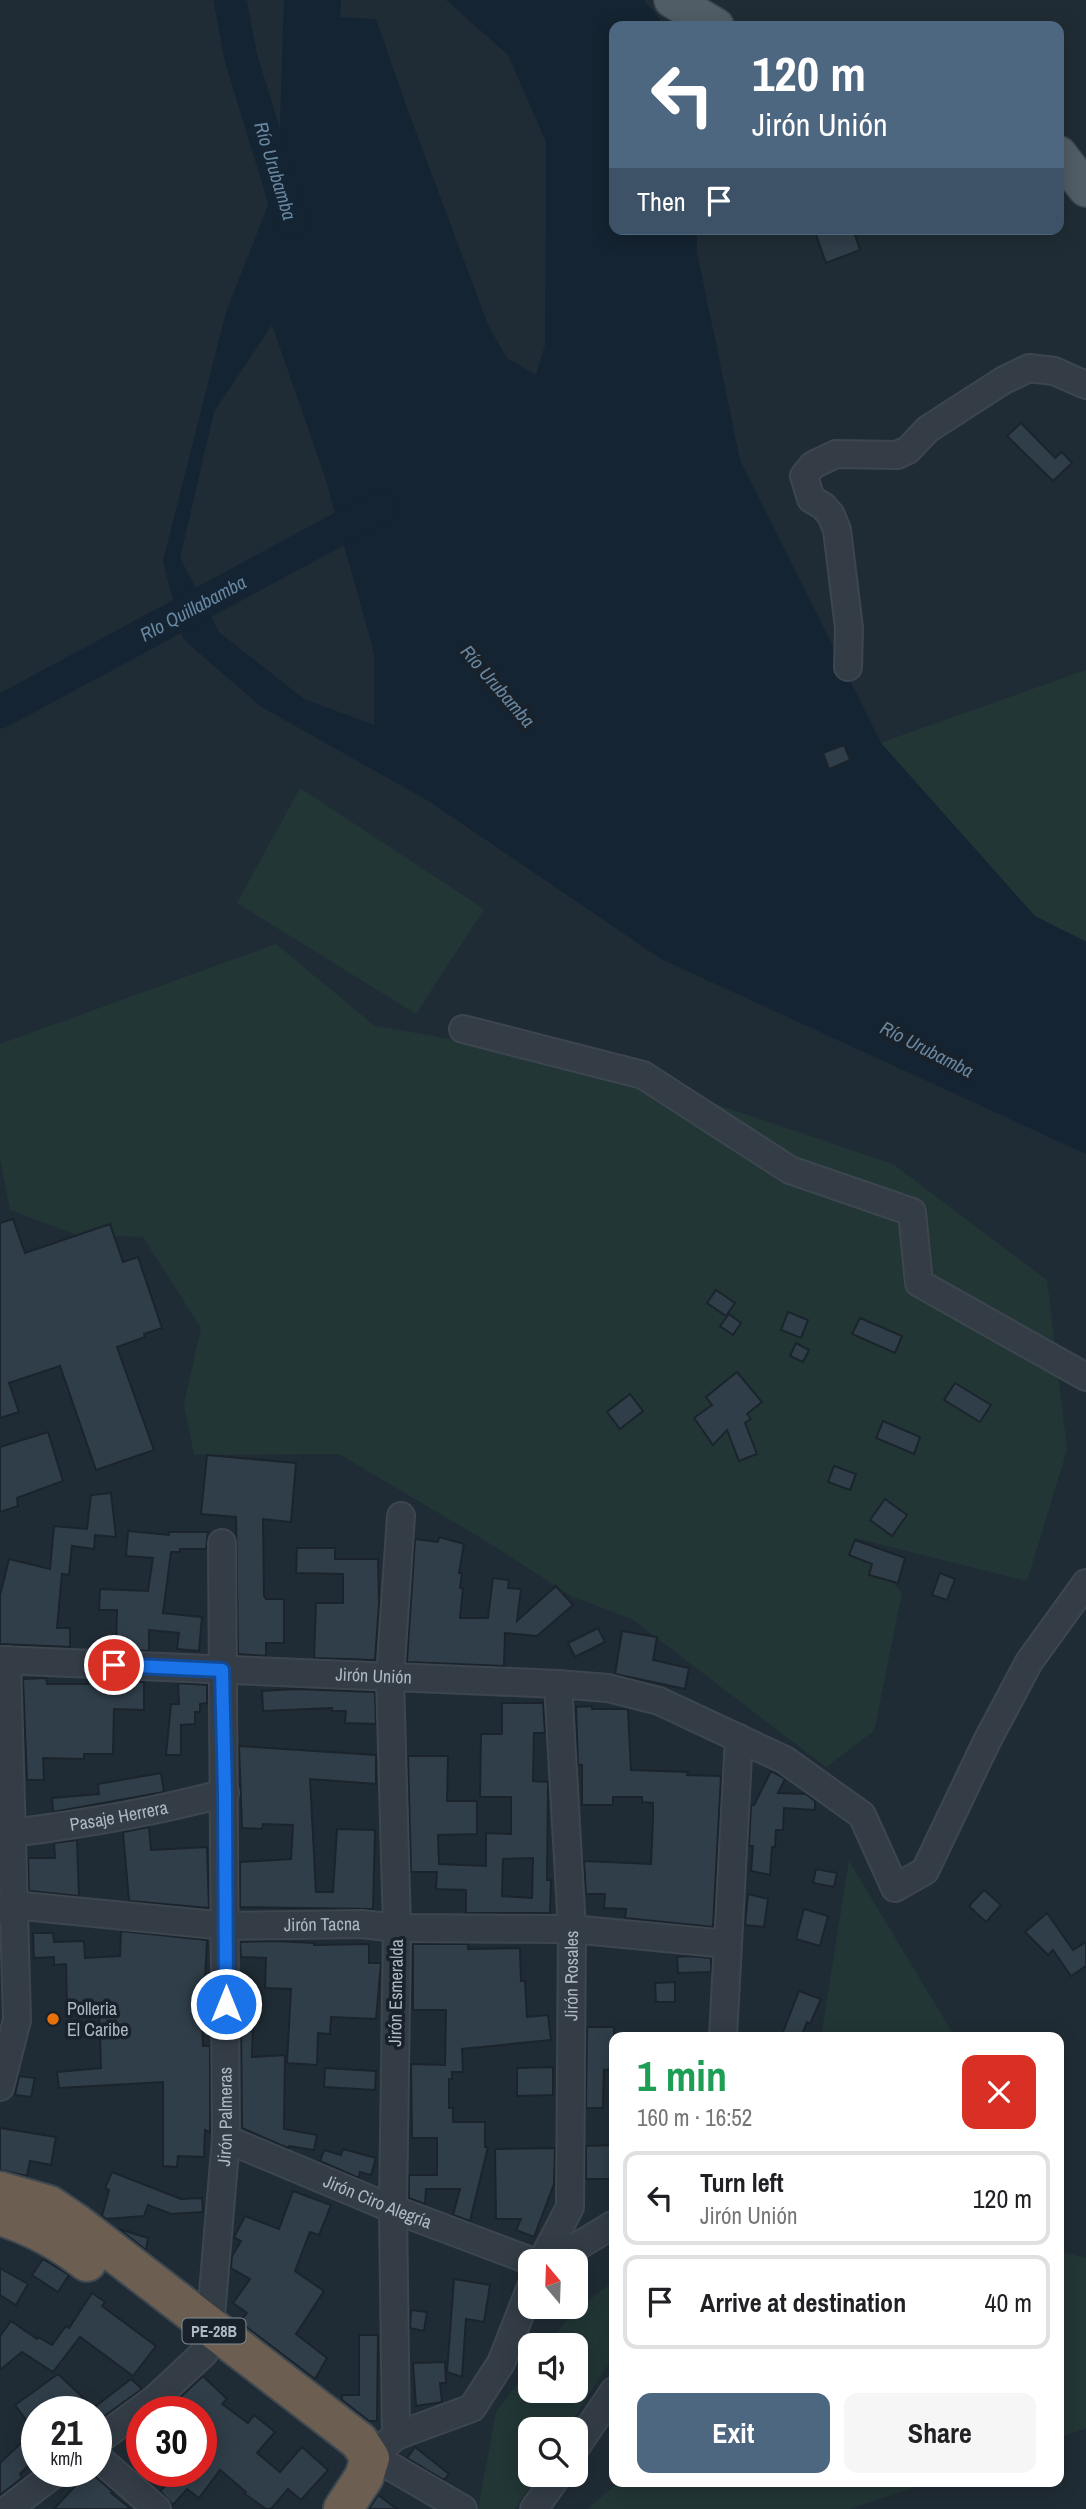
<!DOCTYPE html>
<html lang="en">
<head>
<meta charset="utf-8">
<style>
  :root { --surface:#fff; --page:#f6f6f6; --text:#202124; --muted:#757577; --line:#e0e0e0; --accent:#4d6781 }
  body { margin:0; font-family:"Archivo Narrow",sans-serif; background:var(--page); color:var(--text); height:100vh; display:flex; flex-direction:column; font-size:26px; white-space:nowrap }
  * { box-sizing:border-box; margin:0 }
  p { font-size:23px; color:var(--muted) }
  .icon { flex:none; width:38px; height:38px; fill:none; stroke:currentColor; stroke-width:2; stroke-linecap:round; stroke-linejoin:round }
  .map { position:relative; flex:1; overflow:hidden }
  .panel { position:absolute; left:609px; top:2032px; width:455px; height:455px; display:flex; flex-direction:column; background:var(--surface); border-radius:14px; box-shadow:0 4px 18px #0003 }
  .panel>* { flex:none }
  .top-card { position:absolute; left:609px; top:21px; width:455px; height:214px; border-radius:14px; box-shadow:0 4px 18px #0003; background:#4d6781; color:#fff; overflow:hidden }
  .needle { width:46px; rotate:341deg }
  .tools { position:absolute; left:518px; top:2249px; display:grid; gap:14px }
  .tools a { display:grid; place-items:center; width:70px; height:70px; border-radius:14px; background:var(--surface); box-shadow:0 4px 18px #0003; font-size:35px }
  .speed { position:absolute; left:21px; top:2396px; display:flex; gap:14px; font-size:35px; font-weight:700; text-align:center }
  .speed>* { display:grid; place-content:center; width:91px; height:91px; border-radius:50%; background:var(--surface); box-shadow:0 4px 18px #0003; line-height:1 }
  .speed small { font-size:18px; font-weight:400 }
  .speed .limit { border:10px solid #d22; background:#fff; color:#111 }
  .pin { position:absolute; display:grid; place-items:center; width:60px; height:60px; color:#fff; margin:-30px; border:4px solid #fff; border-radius:50%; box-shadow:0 2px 7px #0007 }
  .me { position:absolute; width:77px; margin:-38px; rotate:0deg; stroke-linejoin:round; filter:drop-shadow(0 0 5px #0008) }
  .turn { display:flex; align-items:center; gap:24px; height:147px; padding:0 28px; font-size:32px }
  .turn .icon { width:91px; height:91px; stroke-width:2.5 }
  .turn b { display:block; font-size:49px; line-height:60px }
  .then { display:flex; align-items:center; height:66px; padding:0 28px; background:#0003; gap:14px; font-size:26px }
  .round { display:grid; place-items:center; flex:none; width:74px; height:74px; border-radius:14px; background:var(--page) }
  .headline { display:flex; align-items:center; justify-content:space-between; height:119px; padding:0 28px }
  h1 { font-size:42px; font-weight:800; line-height:52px; color:#1e9e55 }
  .action { display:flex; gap:14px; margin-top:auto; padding:14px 28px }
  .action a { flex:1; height:80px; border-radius:14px; background:var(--accent); color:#fff; font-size:28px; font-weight:800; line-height:80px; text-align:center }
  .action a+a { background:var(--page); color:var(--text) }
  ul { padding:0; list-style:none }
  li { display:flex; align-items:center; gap:21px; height:94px; margin:0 14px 10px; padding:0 14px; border:4px solid var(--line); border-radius:14px }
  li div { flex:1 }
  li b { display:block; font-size:26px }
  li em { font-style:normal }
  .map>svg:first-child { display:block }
  .green { fill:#223636 }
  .water { fill:#152432; fill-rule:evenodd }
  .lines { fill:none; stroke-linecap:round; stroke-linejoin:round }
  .river { stroke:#152432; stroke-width:33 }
  .building { fill:#303e49; stroke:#1b242c; stroke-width:2; fill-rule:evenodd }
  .minor-casing { stroke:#3d464f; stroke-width:30 }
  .major-casing { stroke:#3d464f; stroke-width:38 }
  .highway-casing { stroke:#3e4850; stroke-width:42 }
  .minor { stroke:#343d46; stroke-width:26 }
  .major { stroke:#515d66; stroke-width:35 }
  .highway { stroke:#6c5e51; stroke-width:38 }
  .route-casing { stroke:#114b97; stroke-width:18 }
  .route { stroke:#1a73e8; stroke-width:12 }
  .food-dot { fill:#e8710a; stroke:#19222a; stroke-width:2.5 }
  .labels { text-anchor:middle; stroke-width:7; stroke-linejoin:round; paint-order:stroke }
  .shield { fill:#19222a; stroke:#818b95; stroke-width:2 }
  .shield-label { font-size:16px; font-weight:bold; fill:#aeb8c3 }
  .street-label { font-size:18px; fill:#aeb8c3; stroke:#19222a }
  .poi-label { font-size:18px; fill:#aeb8c3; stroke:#19222a; text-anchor:start }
  .water-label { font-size:19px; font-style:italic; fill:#6887a1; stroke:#19222a }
</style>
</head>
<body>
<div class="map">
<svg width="1086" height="2509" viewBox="0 0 1086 2509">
  <rect width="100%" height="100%" fill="#202c35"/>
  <g class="green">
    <polygon points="1086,670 1086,941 914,863 773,781"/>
    <polygon points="300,788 484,909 416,1014 237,903"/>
    <polygon points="276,944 375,1026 597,1064 893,1164 1047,1280 1067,1450 1027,1581 855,1538 902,1593 874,1731 826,1767 632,1619 571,1596 486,1541 339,1454 194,1455 184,1404 201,1328 143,1237 77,1235 10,1210 0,1158 0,1044"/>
    <polygon points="849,1861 955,2037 821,2037"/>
    <polygon points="1059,2251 1086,2258 1086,2428 1059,2438"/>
    <polygon points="614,2281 614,2355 567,2429 530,2429 530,2474 537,2475 515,2509 478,2509 496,2412 530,2367 530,2390 576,2390 576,2345 547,2345 571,2314"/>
    <polygon points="619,2482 930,2482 849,2509 588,2509"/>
  </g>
  <path class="water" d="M284,0h57l-1,17 36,2 30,86 82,220 19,33 29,17 9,-30 1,-203 -38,-87 -62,-55h198l21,26h-51v203h83v23l43,208 141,283 154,173 51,26v212l-425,-195 -231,-157 -170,-96 -77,-67 -20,-78 63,-249 52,-132zM272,325l53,152 49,176v72l-70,-26 -85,-67 -39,-74 34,-146z"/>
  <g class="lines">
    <g class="river">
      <path id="s1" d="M230,0l11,58 50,163"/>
      <path id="s2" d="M0,712l380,-205"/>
    </g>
  </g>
  <g class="building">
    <polygon points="814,229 853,229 860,250 826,263"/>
    <polygon points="1021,423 1055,458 1062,452 1072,463 1053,481 1007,436"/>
    <polygon points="844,745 850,760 829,769 823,753"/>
    <polygon points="13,1219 25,1253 110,1224 123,1262 138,1257 162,1328 144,1334 145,1337 117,1347 154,1450 96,1470 60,1366 9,1383 19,1412 0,1418 0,1223"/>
    <polygon points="716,1290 735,1303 726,1316 707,1303"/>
    <polygon points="788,1312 808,1320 801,1338 781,1330"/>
    <polygon points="729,1314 741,1323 733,1335 720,1326"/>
    <polygon points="860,1318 902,1336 895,1353 852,1334"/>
    <polygon points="796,1343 809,1350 803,1362 790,1356"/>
    <polygon points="737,1372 762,1402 747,1414 751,1419 745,1423 757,1454 739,1461 727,1430 713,1445 694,1418 712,1405 706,1397"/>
    <polygon points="955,1383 991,1405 980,1422 944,1400"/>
    <polygon points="630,1394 643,1411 620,1429 607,1412"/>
    <polygon points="883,1421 920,1437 914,1454 876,1438"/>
    <polygon points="48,1432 63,1481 17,1498 18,1506 0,1512 0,1447"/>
    <polygon points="207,1455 296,1463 291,1522 263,1519 264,1596 266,1599 284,1599 284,1643 266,1643 266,1656 238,1654 236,1517 201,1514"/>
    <polygon points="834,1466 856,1474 850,1490 828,1482"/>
    <polygon points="111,1493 116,1537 95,1535 94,1549 72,1546 69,1575 62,1574 57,1628 70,1628 70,1647 0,1644 0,1595 9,1559 50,1569 54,1526 87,1529 91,1495"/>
    <polygon points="885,1499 907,1515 892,1536 870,1520"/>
    <polygon points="128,1531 169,1535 169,1532 208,1532 206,1549 180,1549 180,1552 171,1552 163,1613 202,1617 199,1651 177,1649 179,1633 149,1630 149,1651 116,1649 117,1610 99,1610 100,1589 148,1591 153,1558 126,1556"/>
    <polygon points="439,1537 464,1544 459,1573 462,1573 460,1588 463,1588 460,1618 488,1618 493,1578 509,1580 508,1588 521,1589 517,1621 556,1586 573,1605 537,1636 505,1633 504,1666 407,1662 415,1539 438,1542"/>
    <polygon points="855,1540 905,1558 898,1583 869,1575 872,1564 849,1555"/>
    <polygon points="297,1548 335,1548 335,1559 378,1559 379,1604 375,1660 314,1658 316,1603 343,1603 343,1574 296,1573"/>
    <polygon points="940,1573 955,1579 947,1600 932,1595"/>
    <polygon points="598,1628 605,1642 575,1657 568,1643"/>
    <polygon points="622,1631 657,1637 653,1660 689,1668 685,1689 615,1674"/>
    <polygon points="46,1678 47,1684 88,1684 88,1680 144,1682 144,1710 114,1709 113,1754 84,1754 84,1759 43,1758 44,1780 27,1780 23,1679"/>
    <polygon points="178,1683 207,1685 207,1703 200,1704 200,1712 195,1712 195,1724 181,1725 181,1755 166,1755 171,1704 179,1704"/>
    <polygon points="295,1689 375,1692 376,1724 345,1723 346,1711 332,1711 332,1708 263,1711 262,1691"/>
    <path d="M502,1703h41l2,30h-11l-1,48 15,1 -1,98h4l-1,33h-84v-23l-30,-1 1,-17h-26l-3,-116h40l-1,45h30v33l-39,1 1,29 47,2v-33l25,1v-37h-31l1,-63h21zM533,1858l-1,40 -30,-2 1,-37z"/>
    <polygon points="592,1706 592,1709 628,1709 631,1770 688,1772 687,1775 721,1776 713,1927 625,1918 626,1909 604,1908 605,1894 586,1894 584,1861 651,1864 653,1819 653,1803 642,1802 642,1797 613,1797 613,1805 582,1805 582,1765 578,1765 576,1707"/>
    <polygon points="239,1746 376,1755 376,1784 310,1779 316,1892 333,1892 337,1829 375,1830 373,1909 240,1907 240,1862 291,1859 293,1825 263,1824 262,1829 242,1828"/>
    <polygon points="771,1771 785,1779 778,1793 806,1794 815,1801 815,1810 784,1808 783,1830 776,1830 775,1847 772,1847 770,1875 751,1871 753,1846 749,1846 751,1805 754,1805"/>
    <polygon points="161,1773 164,1792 53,1812 52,1798 99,1794 98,1784"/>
    <polygon points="149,1827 151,1850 207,1847 209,1908 129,1901 123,1832"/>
    <polygon points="77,1840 79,1896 29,1891 28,1858 55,1858 54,1843"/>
    <polygon points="816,1869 837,1873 834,1887 813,1883"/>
    <polygon points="984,1890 1001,1905 986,1922 969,1906"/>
    <polygon points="748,1894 768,1899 764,1927 745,1925"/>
    <polygon points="804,1909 828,1916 820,1946 796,1939"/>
    <polygon points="1047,1913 1073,1950 1086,1942 1086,1966 1071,1976 1053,1950 1048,1955 1025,1932"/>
    <polygon points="121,1931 207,1940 204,2000 201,2000 203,2046 210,2046 210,2132 205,2130 204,2157 178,2156 177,2167 163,2166 163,2082 59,2088 57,2072 101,2068 99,2005 67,2006 66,1964 54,1965 54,1957 34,1958 33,1933 53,1933 54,1942 84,1941 85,1958 120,1956"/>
    <polygon points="273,1941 314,1943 314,1945 369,1944 369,1963 381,1963 376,2019 331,2017 330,2034 318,2033 317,2065 287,2063 291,1989 265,1988 266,1958 241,1957 240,1942"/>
    <polygon points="413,1944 468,1944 468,1949 520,1948 521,1981 525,1981 527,2017 548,2015 551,2040 462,2049 463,2072 452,2072 452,2079 449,2079 449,2108 453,2108 453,2122 485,2122 485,2147 488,2147 470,2221 453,2215 460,2189 426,2189 425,2204 409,2198 409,2175 437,2175 437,2138 412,2138 411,2064 445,2065 446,2010 413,2010"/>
    <polygon points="690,1956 711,1958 711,1972 678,1973 677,1957"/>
    <polygon points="675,1982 675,2002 656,2002 655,1983"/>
    <polygon points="799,1991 821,1999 810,2024 807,2022 801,2037 781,2037"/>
    <polygon points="241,2021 253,2021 252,2057 285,2055 284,2129 317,2135 314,2150 289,2146 288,2148 242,2128"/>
    <polygon points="587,2027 614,2027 614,2069 604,2070 603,2108 586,2108"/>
    <polygon points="553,2067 553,2095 517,2096 517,2068"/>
    <polygon points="325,2068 376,2071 375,2090 324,2087"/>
    <polygon points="19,2076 35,2078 31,2097 15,2095"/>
    <polygon points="0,2128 56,2137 51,2165 30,2161 27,2176 0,2170"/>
    <polygon points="614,2145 614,2179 586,2179 586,2146"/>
    <polygon points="555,2148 554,2184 534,2237 516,2230 521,2219 496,2219 495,2149"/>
    <polygon points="343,2149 376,2158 371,2175 360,2172 359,2178 320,2161 324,2150 341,2155"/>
    <polygon points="112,2172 181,2199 202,2198 203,2212 171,2214 148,2205 144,2216 106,2219 102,2216 109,2190 105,2188"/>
    <polygon points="293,2191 331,2205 319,2235 310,2232 295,2271 324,2291 296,2334 327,2358 315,2379 240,2322 247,2313 233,2303 250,2279 231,2268 232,2256 241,2241 234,2237 245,2216 279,2229"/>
    <polygon points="119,2229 148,2238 146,2250"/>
    <polygon points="43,2259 69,2275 58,2292 32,2275"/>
    <polygon points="0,2268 28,2284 16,2305 0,2295"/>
    <polygon points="454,2279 490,2285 484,2322 466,2319 462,2377 447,2372"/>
    <polygon points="92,2293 105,2302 102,2306 156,2346 133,2376 80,2337 53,2372 22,2352 0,2370 0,2336 11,2321 37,2339 38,2337 52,2345 66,2326 69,2328"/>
    <polygon points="411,2310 427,2312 424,2331 410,2328"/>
    <polygon points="359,2335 378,2335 377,2421 369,2421 342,2400 342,2395 359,2395"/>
    <polygon points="445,2362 446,2383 440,2383 442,2402 416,2406 413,2363"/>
    <polygon points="58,2374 96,2410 96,2406 131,2379 142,2389 96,2422 96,2412 37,2412 37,2457 20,2474 22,2478 0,2495 0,2463 34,2431 15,2405"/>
    <polygon points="203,2376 227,2399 222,2404 248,2423 254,2415 275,2432 257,2453 280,2472 302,2447 328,2470 301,2500 288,2489 271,2509 266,2509 245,2494 246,2492 220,2470 199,2498 187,2489 173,2505 160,2491 170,2482 159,2471 201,2471 201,2412 187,2412 176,2401"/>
    <polygon points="415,2447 449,2474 444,2480 407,2458"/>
    <polygon points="78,2471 89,2471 113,2492 111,2493 131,2509 54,2509 76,2485 70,2480"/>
    <polygon points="378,2495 397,2509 369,2509"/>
  </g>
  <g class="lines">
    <g class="minor-casing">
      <g id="minor">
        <polyline points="848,667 849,628 837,530 831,515 823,506 811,499 804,476 813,465 836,454 897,455 908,450 928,429 1004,380 1029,368 1054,371 1086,385"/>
        <polyline points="463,1029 643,1075 790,1170 912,1212 919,1283 1086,1377"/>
        <polyline points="401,1516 390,1678 397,1928 393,2209 396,2436 370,2458 393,2468 463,2509"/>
        <path id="s3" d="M0,1660l558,24 50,4 51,13 126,59 77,55 33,73 30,-17 62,-130 42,-79 57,-79"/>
        <path id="s4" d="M12,1833c72,-9 143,-21 213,-40"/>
        <path id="s5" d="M0,1910l13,-5 213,21 136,-2 35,4 175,1 155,15"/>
        <polyline points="723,2037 739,1738"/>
        <polyline points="0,2087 17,2020 7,1660"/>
        <path id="s6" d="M226,2139l167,70 138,52"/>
        <path id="s7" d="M542,2261l28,-54 2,-278 -14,-245"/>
        <polyline points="547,2261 583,2243 614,2224"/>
        <polyline points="396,2436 472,2408 501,2363 530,2289"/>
        <path id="s8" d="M96,2442l60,-44 48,-45 6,-25 16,-189 -4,-596"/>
        <polyline points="576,2447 614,2391"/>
        <polyline points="96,2456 157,2509"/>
        <polyline points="8,2509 58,2471"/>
        <polyline points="534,2509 559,2474"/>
      </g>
    </g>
    <g class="major-casing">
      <g id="major">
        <polyline points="672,0 716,26"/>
        <polyline points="1059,154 1086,189"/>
      </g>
    </g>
    <g class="highway-casing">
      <g id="highway">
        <polyline points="0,2191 49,2205 77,2224 359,2441 370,2458 364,2477 343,2509"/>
        <path d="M0,2216c33,10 60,25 87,46"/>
      </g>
    </g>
    <use href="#minor" class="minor"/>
    <use href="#major" class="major"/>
    <use href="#highway" class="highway"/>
  </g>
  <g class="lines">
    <g class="route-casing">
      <polyline id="route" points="114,1665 222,1670 225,1793 226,2004"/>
    </g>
    <use href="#route" class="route"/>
  </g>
  <circle class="food-dot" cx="53" cy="2019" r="7"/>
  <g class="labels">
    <rect class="shield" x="182.5" y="2318.5" width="63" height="25" rx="5"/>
    <g class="shield-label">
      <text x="214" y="2337">PE-28B</text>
    </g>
    <g class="street-label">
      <text dy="6" stroke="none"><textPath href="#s3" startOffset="374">Jirón Unión</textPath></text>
      <text dy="6" stroke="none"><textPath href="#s4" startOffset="108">Pasaje Herrera</textPath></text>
      <text dy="6" stroke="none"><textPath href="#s5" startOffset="324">Jirón Tacna</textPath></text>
      <text dy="6" stroke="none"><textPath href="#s7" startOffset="292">Jirón Rosales</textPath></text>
      <text transform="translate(396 1993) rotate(-89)" y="6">Jirón Esmeralda</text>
      <text dy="6" stroke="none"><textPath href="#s8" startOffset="378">Jirón Palmeras</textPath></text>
      <text dy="6" stroke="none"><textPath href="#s6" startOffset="164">Jirón Ciro Alegría</textPath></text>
    </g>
    <g class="poi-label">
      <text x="67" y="2015">Polleria<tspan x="67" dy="21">El Caribe</tspan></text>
    </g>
    <g class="water-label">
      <text dy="7" stroke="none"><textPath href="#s1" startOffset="177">Río Urubamba</textPath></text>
      <text dy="7" stroke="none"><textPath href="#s2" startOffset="219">RIo Quillabamba</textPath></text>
      <text transform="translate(498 686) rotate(49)" y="7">Río Urubamba</text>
      <text transform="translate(927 1049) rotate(27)" y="7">Río Urubamba</text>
    </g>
  </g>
</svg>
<div class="tools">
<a><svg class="needle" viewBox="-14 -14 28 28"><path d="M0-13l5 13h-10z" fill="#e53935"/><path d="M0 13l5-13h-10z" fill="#757577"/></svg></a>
<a><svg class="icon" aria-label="sound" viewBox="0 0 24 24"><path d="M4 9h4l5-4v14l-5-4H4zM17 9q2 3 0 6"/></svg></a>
<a><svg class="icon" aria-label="search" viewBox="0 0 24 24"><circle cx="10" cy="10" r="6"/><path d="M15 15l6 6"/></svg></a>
</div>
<div class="speed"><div>21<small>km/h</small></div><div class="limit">30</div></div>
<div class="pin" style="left:114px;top:1665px;background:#d93025"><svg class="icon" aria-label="arrive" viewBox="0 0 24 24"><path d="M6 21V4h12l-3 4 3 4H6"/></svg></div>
<svg class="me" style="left:226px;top:2004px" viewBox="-20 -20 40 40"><circle r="17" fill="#1a73e8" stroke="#fff" stroke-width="3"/><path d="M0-11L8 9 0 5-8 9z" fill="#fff"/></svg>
<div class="top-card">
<div class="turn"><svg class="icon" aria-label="left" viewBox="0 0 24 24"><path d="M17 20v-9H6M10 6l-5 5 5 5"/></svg><div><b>120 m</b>Jirón Unión</div></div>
<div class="then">Then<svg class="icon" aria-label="arrive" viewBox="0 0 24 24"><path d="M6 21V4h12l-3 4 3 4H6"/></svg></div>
</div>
<section class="panel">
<div class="headline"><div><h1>1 min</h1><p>160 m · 16:52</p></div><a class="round" style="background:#d93025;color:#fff"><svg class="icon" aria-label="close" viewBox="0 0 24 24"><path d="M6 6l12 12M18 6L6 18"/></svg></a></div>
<ul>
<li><svg class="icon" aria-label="left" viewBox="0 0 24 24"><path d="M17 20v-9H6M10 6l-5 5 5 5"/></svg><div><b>Turn left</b><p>Jirón Unión</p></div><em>120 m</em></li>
<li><svg class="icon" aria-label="arrive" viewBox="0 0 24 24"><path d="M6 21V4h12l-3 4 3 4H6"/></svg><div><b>Arrive at destination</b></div><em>40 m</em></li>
</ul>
<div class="action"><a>Exit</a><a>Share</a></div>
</section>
</div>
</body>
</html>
